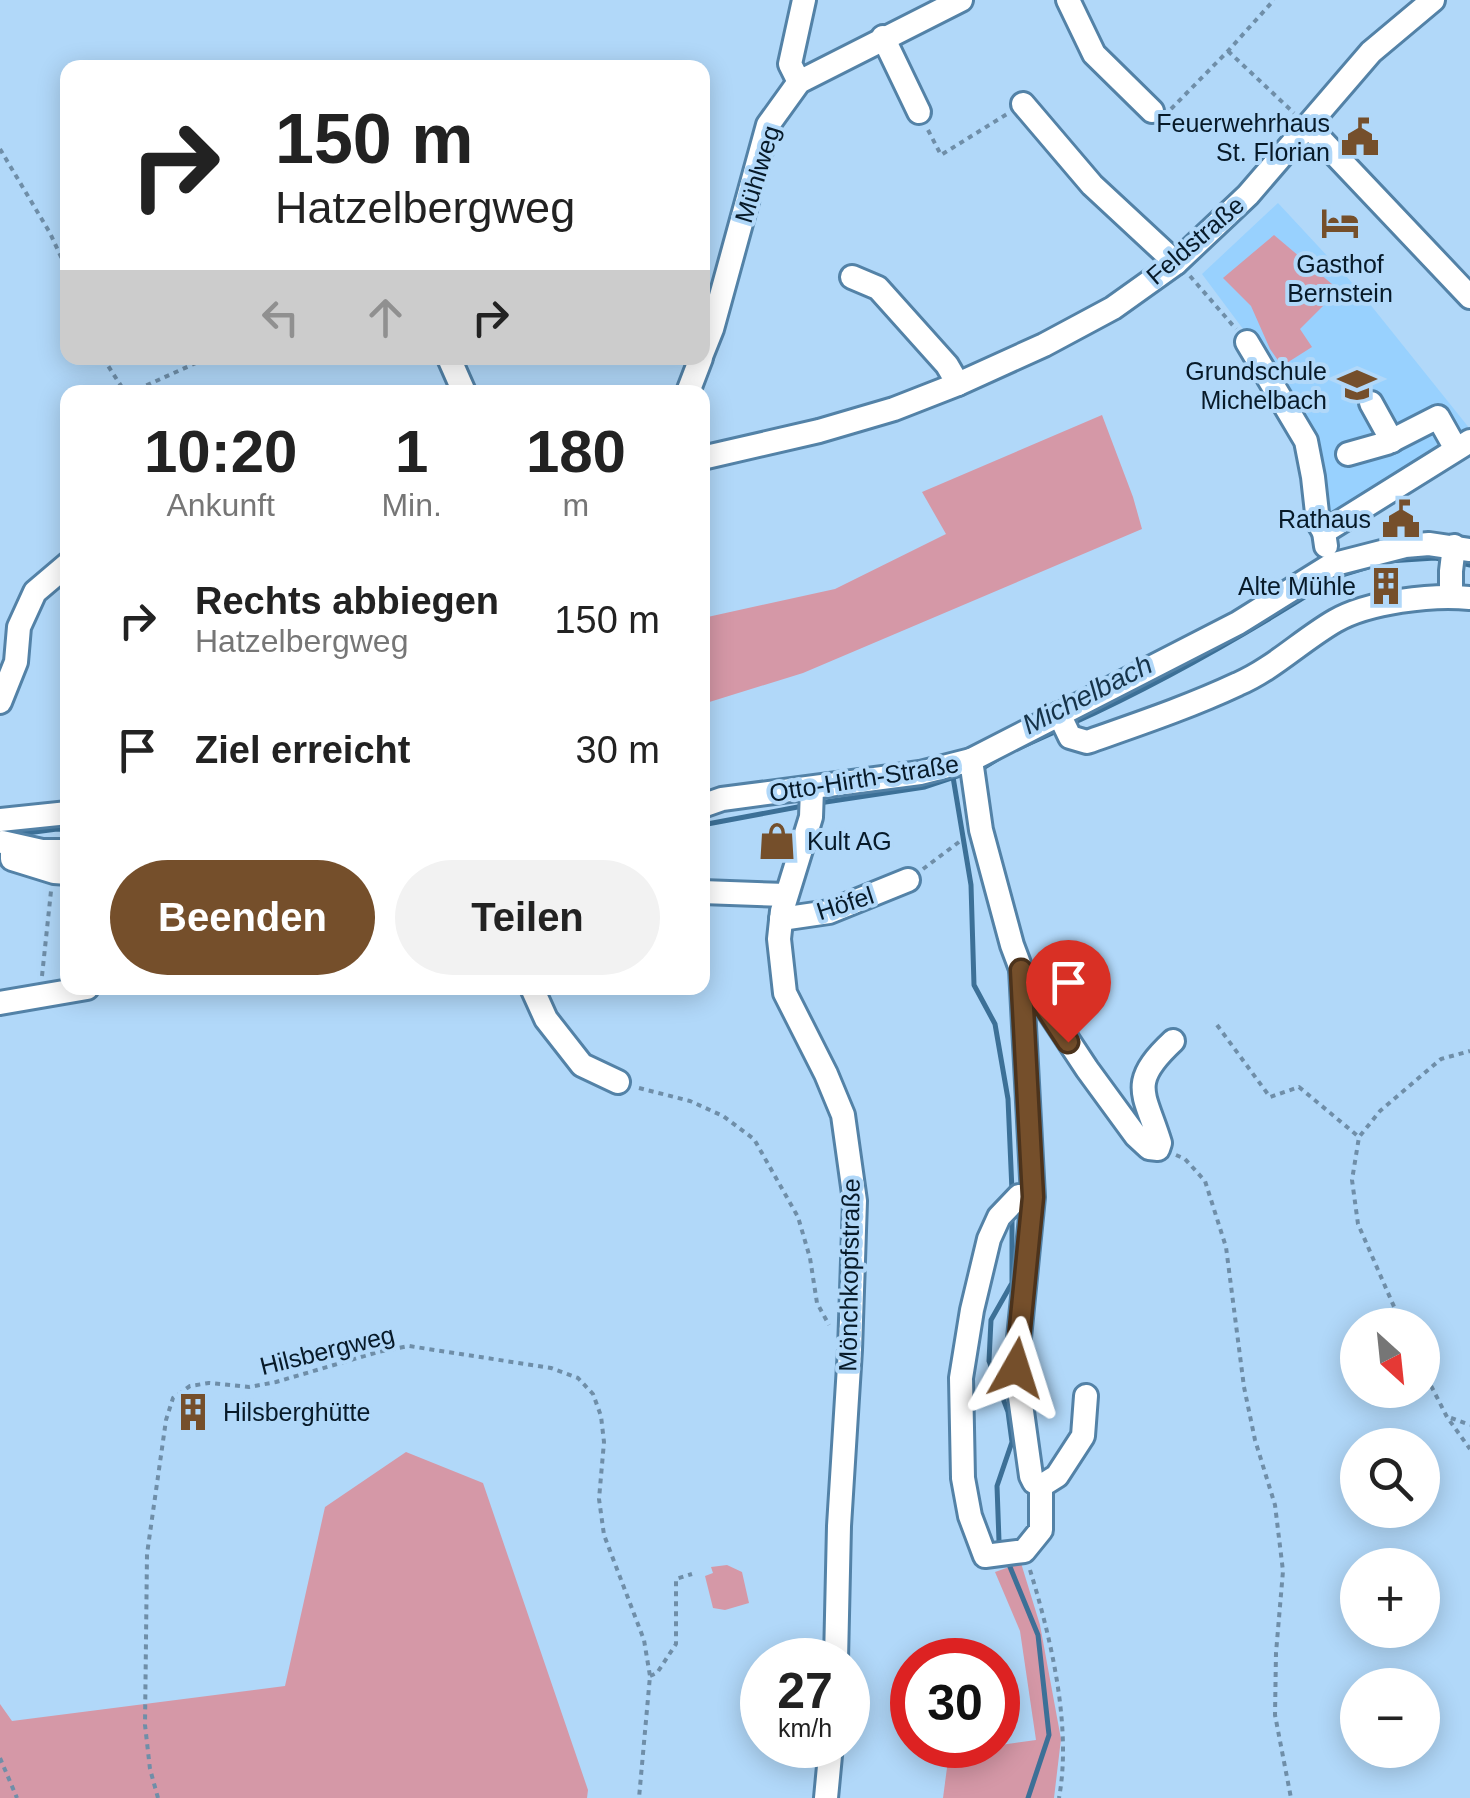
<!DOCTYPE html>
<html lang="de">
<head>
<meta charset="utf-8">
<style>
  :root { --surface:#fff; --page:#f2f2f2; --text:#222; --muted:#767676; --accent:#754f2b }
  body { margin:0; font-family:Helvetica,sans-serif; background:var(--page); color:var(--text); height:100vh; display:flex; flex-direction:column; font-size:38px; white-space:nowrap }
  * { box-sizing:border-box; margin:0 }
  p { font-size:32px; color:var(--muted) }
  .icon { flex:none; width:55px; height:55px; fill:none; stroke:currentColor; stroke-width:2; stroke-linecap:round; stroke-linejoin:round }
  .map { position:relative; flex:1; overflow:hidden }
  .side { position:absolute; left:60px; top:385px; width:650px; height:610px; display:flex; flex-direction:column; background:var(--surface); border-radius:20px; box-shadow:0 5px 25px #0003 }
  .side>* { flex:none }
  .top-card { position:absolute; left:60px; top:60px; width:650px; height:305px; border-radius:20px; box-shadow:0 5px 25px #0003; background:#fff; color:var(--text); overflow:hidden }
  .needle { width:65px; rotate:153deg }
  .fabs { position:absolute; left:1340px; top:1308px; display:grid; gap:20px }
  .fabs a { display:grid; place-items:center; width:100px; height:100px; border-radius:50%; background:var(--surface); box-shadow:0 5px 25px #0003; font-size:50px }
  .speed { position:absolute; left:740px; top:1638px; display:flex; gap:20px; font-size:50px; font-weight:700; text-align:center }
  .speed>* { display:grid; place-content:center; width:130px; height:130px; border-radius:50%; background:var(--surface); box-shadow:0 5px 25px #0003; line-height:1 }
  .speed small { font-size:25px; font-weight:400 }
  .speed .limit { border:15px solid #d22; background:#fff; color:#111 }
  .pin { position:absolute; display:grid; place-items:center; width:85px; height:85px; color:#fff; margin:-102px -42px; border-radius:50% 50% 50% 0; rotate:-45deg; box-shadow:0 0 10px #0007 }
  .pin .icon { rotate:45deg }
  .me { position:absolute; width:110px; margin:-55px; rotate:6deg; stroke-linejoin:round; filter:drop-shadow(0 0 8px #0008) }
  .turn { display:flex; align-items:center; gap:35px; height:210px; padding:0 50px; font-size:45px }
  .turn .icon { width:130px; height:130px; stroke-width:2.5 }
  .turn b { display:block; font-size:70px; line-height:85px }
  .lanes { display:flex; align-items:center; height:95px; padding:0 50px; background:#0003; justify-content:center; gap:50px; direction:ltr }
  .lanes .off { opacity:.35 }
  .eta { display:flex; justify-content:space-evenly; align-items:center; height:170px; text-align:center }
  .eta b { font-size:60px; font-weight:700; line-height:70px }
  .button { display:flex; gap:20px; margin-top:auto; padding:20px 50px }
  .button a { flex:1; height:115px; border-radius:60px; background:var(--accent); color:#fff; font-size:40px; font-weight:700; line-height:115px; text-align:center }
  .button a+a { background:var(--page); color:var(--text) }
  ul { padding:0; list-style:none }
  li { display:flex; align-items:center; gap:30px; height:130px; padding:0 50px }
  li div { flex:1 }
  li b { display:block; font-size:38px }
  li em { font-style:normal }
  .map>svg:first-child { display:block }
  .built { fill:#98d1fe }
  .green { fill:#d598a7 }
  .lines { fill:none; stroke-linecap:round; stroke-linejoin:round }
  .stream { stroke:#3c7097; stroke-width:5 }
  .minor-casing { stroke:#5382a7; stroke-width:28 }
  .path { stroke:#6f8ea8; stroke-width:4; stroke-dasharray:5 5; stroke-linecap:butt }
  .minor { stroke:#fff; stroke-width:22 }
  .route-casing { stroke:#4c331c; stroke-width:25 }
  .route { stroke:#754f2b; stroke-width:18 }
  .labels { text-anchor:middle; stroke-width:8; stroke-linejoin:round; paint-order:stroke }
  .poi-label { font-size:25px; fill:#071a29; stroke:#b1d8f9; text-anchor:end }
  .street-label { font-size:25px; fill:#071a29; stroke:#b1d8f9 }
  .water-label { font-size:28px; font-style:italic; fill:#163349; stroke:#b1d8f9 }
</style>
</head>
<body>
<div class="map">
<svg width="1470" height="1798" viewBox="0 0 1470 1798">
  <rect width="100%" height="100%" fill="#b1d8f9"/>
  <polygon class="built" points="1278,203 1357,288 1470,429 1470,434 1332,515 1323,509 1252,341 1202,274"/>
  <g class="green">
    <polygon points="1274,235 1339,290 1300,329 1312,347 1282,366 1270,349 1251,306 1223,278"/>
    <polygon points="1102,415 1133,497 1142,529 803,673 703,704 703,618 835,589 946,534 922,492"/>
    <polygon points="406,1452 483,1483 588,1790 587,1798 0,1798 0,1704 12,1721 285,1686 325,1507"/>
    <polygon points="1021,1563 1040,1625 1061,1739 1054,1798 943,1798 950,1745 979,1748 1036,1740 1020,1631 995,1572"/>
    <polygon points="727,1565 742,1572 749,1603 725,1610 713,1608 705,1576 713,1573 711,1567"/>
  </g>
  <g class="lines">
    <g class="stream">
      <polyline points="1388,561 1435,558 1446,560"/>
      <polyline points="1457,562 1470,565"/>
      <path d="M1073,723c88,-40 170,-87 251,-138l21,-11 23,-7"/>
      <polyline points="1019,748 1059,730"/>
      <polyline points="980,770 1004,755"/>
      <polyline points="953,777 971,885 974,985 995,1024 1008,1099 1012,1191"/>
      <polyline points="819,803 925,787 964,774"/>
      <polyline points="702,825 803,806"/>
      <polyline points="12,835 57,829 68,830"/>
      <polyline points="999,1541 997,1486 1012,1442 1008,1412 989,1361 991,1320 1012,1283 1012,1217"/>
      <polyline points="1008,1562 1038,1635 1049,1735 1028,1798"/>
    </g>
    <g class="minor-casing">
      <g id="minor">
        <polyline points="1068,0 1094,54 1152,111"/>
        <polyline points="883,37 919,112"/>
        <polyline points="799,82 790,64 804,0"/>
        <polyline points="1023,104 1092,185 1176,263"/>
        <polyline points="1308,126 1470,297"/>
        <polyline points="852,277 878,288 947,365 958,384"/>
        <polyline points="1247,342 1306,441 1313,477 1318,522 1324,532"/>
        <polyline points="702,354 712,329 768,125 799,82 961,0"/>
        <polyline points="449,358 464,392"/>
        <polyline points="688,392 701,358"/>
        <polyline points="1371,403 1392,441"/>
        <polyline points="1348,454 1387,443 1438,417 1456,449"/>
        <polyline points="702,458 819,431 894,409 958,384 1044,345 1113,308 1176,263 1248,195 1371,52 1433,0"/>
        <polyline points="1326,546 1324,532 1470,441"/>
        <polyline points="1451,596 1451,571 1454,546"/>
        <polyline points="0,702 16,662 19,627 35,592 68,564"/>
        <path d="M1059,714l11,23 17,5c51,-18 102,-35 151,-58 35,-15 64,-44 97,-63 33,-19 97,-27 135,-23"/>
        <path d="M971,760l10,70 31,115 9,24 66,100 49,67 13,12 9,1 2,-6c-15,-50 -33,-59 13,-102"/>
        <polyline points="812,789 811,817 782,911 779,939 785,993 826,1074 843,1115 855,1201 850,1350 839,1526 836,1660"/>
        <polyline points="702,806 722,799 920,773 971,760 1238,623 1331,565 1405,546 1429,544 1470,550"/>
        <polyline points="0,820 68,813"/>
        <polyline points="2,842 42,851 68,851"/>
        <polyline points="12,845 12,859 54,872 68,873"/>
        <polyline points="702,892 786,895"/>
        <polyline points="781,919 829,912 908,880"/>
        <polyline points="1021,969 1033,1197 1016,1368 1031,1476 1034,1482 1041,1486 1041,1530 1024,1551 985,1556 970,1516 963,1478 961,1378 972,1310 989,1239 999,1217 1019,1196 1033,1197"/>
        <polyline points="532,988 546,1019 582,1065 618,1082"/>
        <polyline points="0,1003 87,988"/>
        <polyline points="1041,1486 1057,1476 1083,1436 1086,1396"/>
        <polyline points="826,1798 831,1745"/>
      </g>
    </g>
    <g class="path">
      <polyline points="1228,51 1294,113"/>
      <polyline points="1171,109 1228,51 1274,0"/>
      <polyline points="928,130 941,155 1007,114"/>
      <polyline points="0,149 50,233 68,272"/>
      <polyline points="1190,276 1236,329"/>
      <polyline points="103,358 125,392"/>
      <polyline points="139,392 145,386 207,358"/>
      <polyline points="923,869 963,839"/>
      <polyline points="42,976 51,891"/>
      <polyline points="1217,1025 1270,1097 1299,1087 1359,1137"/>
      <polyline points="639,1088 690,1101 723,1116 754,1139 798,1217 810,1258 817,1303 829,1325"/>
      <polyline points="1176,1155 1185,1159 1205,1181 1226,1247 1244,1387 1255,1440 1275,1505 1283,1571 1276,1653 1275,1715 1291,1798"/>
      <polyline points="1402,1325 1358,1224 1352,1180 1359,1137 1380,1111 1441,1059 1470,1051"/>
      <polyline points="1422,1368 1447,1417 1470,1449"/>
      <polyline points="1451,1418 1470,1425"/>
      <path d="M1030,1570c21,68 42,157 29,228"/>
      <polyline points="650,1676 657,1673 676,1644 676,1579 692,1574"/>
      <polyline points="0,1758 17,1798"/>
      <polyline points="158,1798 150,1769 145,1725 147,1554 166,1420 173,1398 190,1386 209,1383 249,1387 276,1382 378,1352 409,1346 551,1368 578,1378 593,1394 601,1416 604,1442 599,1499 604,1535 644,1640 650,1676 639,1798"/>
    </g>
    <use href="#minor" class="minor"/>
  </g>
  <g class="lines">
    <g class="route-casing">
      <polyline id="route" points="1016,1368 1033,1197 1021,970 1068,1042"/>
    </g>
    <use href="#route" class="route"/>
  </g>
  <defs>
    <g id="civic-bare" transform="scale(3)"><path d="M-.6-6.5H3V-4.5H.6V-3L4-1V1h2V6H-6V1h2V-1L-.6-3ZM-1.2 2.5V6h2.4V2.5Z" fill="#754f2b" stroke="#b1d8f9" stroke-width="2.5" paint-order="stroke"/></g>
    <g id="hotel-bare" transform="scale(3)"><path d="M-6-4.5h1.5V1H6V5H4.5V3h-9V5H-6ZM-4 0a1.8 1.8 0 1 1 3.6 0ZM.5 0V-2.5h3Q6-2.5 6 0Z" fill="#754f2b" stroke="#b1d8f9" stroke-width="2.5" paint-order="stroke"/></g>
    <g id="school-bare" transform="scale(3)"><path d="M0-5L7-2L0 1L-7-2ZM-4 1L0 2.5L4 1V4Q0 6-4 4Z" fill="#754f2b" stroke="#b1d8f9" stroke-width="2.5" paint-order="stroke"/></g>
    <g id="building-bare" transform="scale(3)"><path d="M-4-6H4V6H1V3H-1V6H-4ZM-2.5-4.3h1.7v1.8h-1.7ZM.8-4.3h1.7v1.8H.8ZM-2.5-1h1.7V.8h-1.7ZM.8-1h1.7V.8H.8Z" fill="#754f2b" stroke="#b1d8f9" stroke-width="2.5" paint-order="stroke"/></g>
    <g id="shop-bare" transform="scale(3)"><path d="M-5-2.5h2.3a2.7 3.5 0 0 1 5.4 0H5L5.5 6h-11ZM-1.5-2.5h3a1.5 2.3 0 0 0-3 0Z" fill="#754f2b" stroke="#b1d8f9" stroke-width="2.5" paint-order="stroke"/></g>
  </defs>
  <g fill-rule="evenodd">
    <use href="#civic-bare" x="1360" y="137"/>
    <use href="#hotel-bare" x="1340" y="223"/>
    <use href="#school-bare" x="1357" y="385"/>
    <use href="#civic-bare" x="1401" y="519"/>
    <use href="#building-bare" x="1386" y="586"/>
    <use href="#shop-bare" x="777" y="841"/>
    <use href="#building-bare" x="193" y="1412"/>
  </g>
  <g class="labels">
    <g class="poi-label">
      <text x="1330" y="132">Feuerwehrhaus<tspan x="1330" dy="29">St. Florian</tspan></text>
      <text x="1340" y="273" text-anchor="middle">Gasthof<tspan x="1340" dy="29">Bernstein</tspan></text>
      <text x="1327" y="380">Grundschule<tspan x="1327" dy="29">Michelbach</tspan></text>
      <text x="1371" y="528">Rathaus</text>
      <text x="1356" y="595">Alte Mühle</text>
      <text x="807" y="850" text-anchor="start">Kult AG</text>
      <text x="223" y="1421" text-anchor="start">Hilsberghütte</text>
    </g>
    <g class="street-label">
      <text transform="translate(757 174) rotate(-73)" y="9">Mühlweg</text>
      <text transform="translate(1195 240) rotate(-41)" y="9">Feldstraße</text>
      <text transform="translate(864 778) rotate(-9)" y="9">Otto-Hirth-Straße</text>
      <text transform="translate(845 903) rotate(-18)" y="9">Höfel</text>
      <text transform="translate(849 1275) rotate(-89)" y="9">Mönchkopfstraße</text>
      <text transform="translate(327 1350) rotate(-14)" y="9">Hilsbergweg</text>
    </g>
    <g class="water-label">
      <text transform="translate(1087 694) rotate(-27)" y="10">Michelbach</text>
    </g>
  </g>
</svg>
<div class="fabs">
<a><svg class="needle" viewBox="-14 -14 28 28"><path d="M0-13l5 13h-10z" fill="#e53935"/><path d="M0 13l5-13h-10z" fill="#767676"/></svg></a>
<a><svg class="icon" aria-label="search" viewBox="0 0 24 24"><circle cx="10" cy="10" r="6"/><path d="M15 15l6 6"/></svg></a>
<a>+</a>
<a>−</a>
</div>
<div class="speed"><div>27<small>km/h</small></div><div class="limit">30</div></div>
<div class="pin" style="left:1068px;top:1042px;background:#d93025"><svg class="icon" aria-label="arrive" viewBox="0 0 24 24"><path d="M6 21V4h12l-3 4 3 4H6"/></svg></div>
<svg class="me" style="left:1016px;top:1368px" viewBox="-20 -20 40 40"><path d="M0-17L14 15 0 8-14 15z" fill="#754f2b" stroke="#fff" stroke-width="4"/></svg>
<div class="top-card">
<div class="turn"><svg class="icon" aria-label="right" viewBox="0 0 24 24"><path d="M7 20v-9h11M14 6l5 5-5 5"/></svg><div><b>150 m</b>Hatzelbergweg</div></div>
<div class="lanes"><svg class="icon off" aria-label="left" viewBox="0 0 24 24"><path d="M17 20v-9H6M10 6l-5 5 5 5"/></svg><svg class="icon off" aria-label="ahead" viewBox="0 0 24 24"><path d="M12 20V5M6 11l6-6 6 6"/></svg><svg class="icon" aria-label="right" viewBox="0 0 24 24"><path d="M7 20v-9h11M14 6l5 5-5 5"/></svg></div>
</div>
<section class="side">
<div class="eta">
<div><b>10:20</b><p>Ankunft</p></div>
<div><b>1</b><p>Min.</p></div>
<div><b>180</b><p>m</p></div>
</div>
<ul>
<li><svg class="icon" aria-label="right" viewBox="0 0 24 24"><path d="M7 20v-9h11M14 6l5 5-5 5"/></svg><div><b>Rechts abbiegen</b><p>Hatzelbergweg</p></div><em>150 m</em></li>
<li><svg class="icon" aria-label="arrive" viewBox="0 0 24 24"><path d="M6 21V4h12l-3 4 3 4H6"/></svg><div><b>Ziel erreicht</b></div><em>30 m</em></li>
</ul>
<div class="button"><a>Beenden</a><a>Teilen</a></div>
</section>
</div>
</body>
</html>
